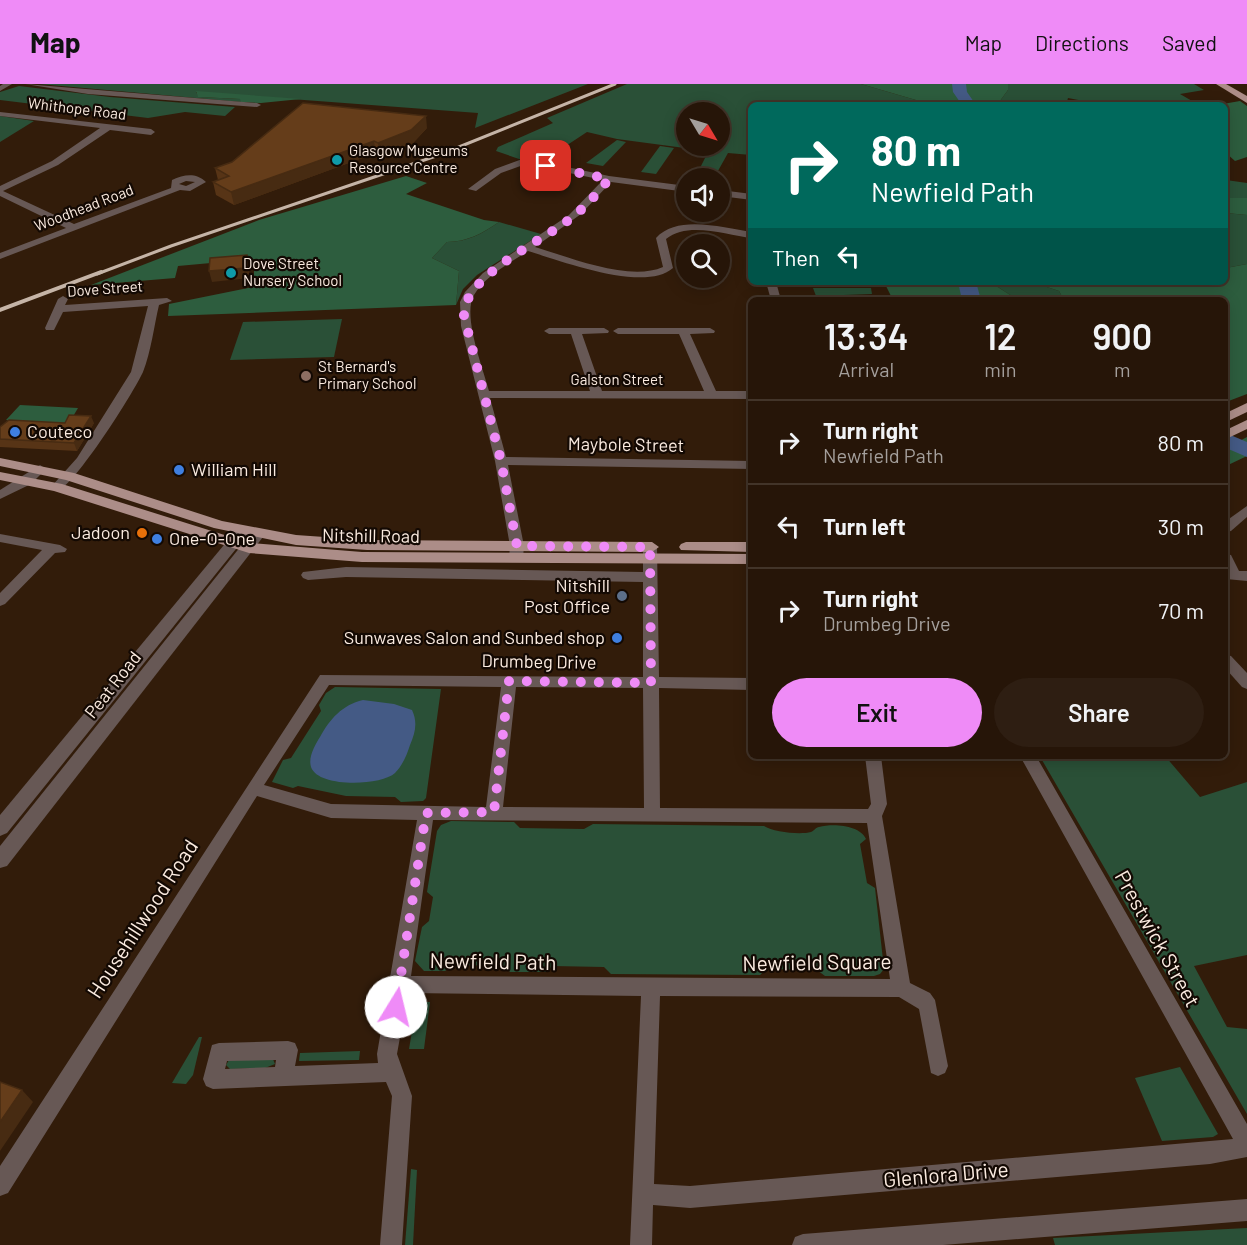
<!DOCTYPE html>
<html lang="en">
<head>
<meta charset="utf-8">
<style>
  :root { --surface:#261508; --page:#2e1e12; --text:#f1f3f6; --muted:#a49f9c; --line:#423429; --accent:#ef8bf7 }
  body { margin:0; font-family:Barlow,sans-serif; background:var(--page); color:var(--text); height:100vh; display:flex; flex-direction:column; font-size:22px; white-space:nowrap }
  * { box-sizing:border-box; margin:0 }
  p { font-size:20px; color:var(--muted) }
  .icon { flex:none; width:33px; height:33px; fill:none; stroke:currentColor; stroke-width:2; stroke-linecap:round; stroke-linejoin:round }
  .map { position:relative; flex:1; overflow:hidden }
  .drawer { position:absolute; left:748px; top:213px; width:480px; height:462px; display:flex; flex-direction:column; background:var(--surface); border-radius:9px; box-shadow:0 3px 15px #0003,0 0 0 2px var(--line) }
  .drawer>* { flex:none }
  .hud { position:absolute; left:748px; top:18px; width:480px; height:183px; border-radius:9px; box-shadow:0 3px 15px #0003,0 0 0 2px var(--line); background:#00695c; color:#fff; overflow:hidden }
  .needle { width:39px; rotate:128deg }
  .controls { position:absolute; left:676px; top:18px; display:grid; gap:12px }
  .controls a { display:grid; place-items:center; width:54px; height:54px; border-radius:50%; background:var(--surface); box-shadow:0 3px 15px #0003,0 0 0 2px var(--line); font-size:30px }
  .pin { position:absolute; display:grid; place-items:center; width:51px; height:51px; color:#fff; margin:-26px; border-radius:12px; box-shadow:0 3px 9px #0006 }
  .me { position:absolute; width:66px; margin:-33px; rotate:9deg; stroke-linejoin:round; filter:drop-shadow(0 0 4px #0008) }
  .turn { display:flex; align-items:center; gap:21px; height:126px; padding:0 24px; font-size:27px }
  .turn .icon { width:78px; height:78px; stroke-width:2.5 }
  .turn b { display:block; font-size:42px; line-height:51px }
  .then { display:flex; align-items:center; height:57px; padding:0 24px; background:#0003; gap:12px; font-size:22px }
  .eta { display:flex; justify-content:space-evenly; align-items:center; height:102px; text-align:center }
  .eta b { font-size:36px; font-weight:600; line-height:42px }
  .cta { display:flex; gap:12px; margin-top:auto; padding:12px 24px }
  .cta a { flex:1; height:69px; border-radius:36px; background:var(--accent); color:#111; font-size:24px; font-weight:600; line-height:69px; text-align:center }
  .cta a+a { background:var(--page); color:var(--text) }
  ul { padding:0; list-style:none }
  li { display:flex; align-items:center; gap:18px; height:84px; padding:0 24px; border-top:2px solid var(--line) }
  li div { flex:1 }
  li b { display:block; font-size:22px }
  li em { font-style:normal }
  header { display:flex; align-items:center; gap:36px; box-sizing:border-box; height:84px; padding:0 30px; background:var(--accent); color:#111 }
  header strong { font-size:28px }
  nav { display:flex; gap:33px; margin-inline-start:auto; font-size:21px }
  .map>svg:first-child { display:block }
  .green { fill:#2a5037; fill-rule:evenodd }
  .forest { fill:#2d5d3e }
  .water { fill:#445a85 }
  .lines { fill:none; stroke-linecap:round; stroke-linejoin:round }
  .river { fill:#445a85; fill-rule:evenodd }
  .minor { fill:#675855; fill-rule:evenodd }
  .tertiary { fill:#675855; fill-rule:evenodd }
  .primary { fill:#ac8d88; fill-rule:evenodd }
  .rail-far1 { stroke:#c5b4a7; stroke-width:3 }
  .rail { stroke:#c5b4a7; stroke-width:4 }
  .wall { fill:#573416 }
  .shaded-wall { fill:#472b12 }
  .building { fill:#653d1a; stroke:#472b12; stroke-width:1.5 }
  .route { stroke:#ef8bf7; stroke-width:10; stroke-dasharray:0 18 }
  .culture-dot { fill:#0f9aa8; stroke:#130903; stroke-width:2 }
  .education-dot { fill:#8d6e63; stroke:#130903; stroke-width:2 }
  .shop-dot { fill:#3f7fe0; stroke:#130903; stroke-width:2 }
  .food-dot { fill:#e8710a; stroke:#130903; stroke-width:2 }
  .service-dot { fill:#5c6f8a; stroke:#130903; stroke-width:2 }
  .labels { text-anchor:middle; stroke-width:4.5; stroke-linejoin:round; paint-order:stroke }
  .far-street-label { font-size:15px; fill:#fbebe0; stroke:#130903 }
  .far-poi-label { font-size:15px; fill:#fbebe0; stroke:#130903; text-anchor:start }
  .poi-label { font-size:18px; fill:#fbebe0; stroke:#130903; text-anchor:start }
  .street-label { font-size:18px; fill:#fbebe0; stroke:#130903 }
  .near-street-label { font-size:21px; fill:#fbebe0; stroke:#130903 }
</style>
</head>
<body>
<header>
<strong>Map</strong>
<nav><a>Map</a><a>Directions</a><a>Saved</a></nav>
</header>
<div class="map">
<svg width="1247" height="1161" viewBox="0 0 1247 1161">
  <rect width="100%" height="100%" fill="#321c0a"/>
  <g class="green">
    <polygon points="39,0 588,0 475,44 478,29 196,8 199,13 241,15 241,18"/>
    <path d="M627,0h234l72,21h-181l-1,50 -23,-2 -14,25h-19l13,-26 -1,-1 -90,-12 -30,-7 -44,29 -24,-2 -23,-8 2,-4 55,-24 -6,-5zM687,28h33v34h-33z"/>
    <polygon points="1008,0 1194,0 1204,6 1180,10 1199,21 1104,21 1068,14 1066,21 997,21 1008,6"/>
    <polygon points="19,2 110,13 235,23 225,32 185,28 148,34 0,16 0,8"/>
    <polygon points="0,32 34,37 0,58"/>
    <polygon points="617,56 626,58 603,82 586,79"/>
    <polygon points="660,62 674,64 656,90 641,88"/>
    <polygon points="1226,96 1247,99 1247,114 1226,114"/>
    <polygon points="1226,129 1247,131 1247,180 1226,184"/>
    <path d="M499,138l42,12 -64,41 -14,14 -7,16 3,-34 -27,-13 15,-16c21,0 36,-9 52,-20z"/>
    <polygon points="990,198 1032,198 1059,207 1064,216 1018,216"/>
    <polygon points="813,204 871,204 872,210 816,212"/>
    <polygon points="342,235 334,273 230,276 243,238"/>
    <polygon points="335,603 441,605 426,714 423,717 401,718 395,713 346,712 298,702 293,704 272,698 283,676 291,674 321,627 319,621 326,609"/>
    <polygon points="1067,672 1165,672 1200,713 1247,698 1247,871 1194,882 1227,943 1247,945 1247,1030 1042,676"/>
    <path d="M451,737l63,1 6,6 64,1 9,-5 171,2c9,6 36,9 47,6 3,-1 5,-5 8,-5 14,-4 41,-2 47,12l-6,5 7,39 8,5 9,81 -4,5 -6,2h-49l-8,-6 -50,-1 -7,6 -149,-1 -7,-7 -52,-1 -6,6h-36l-5,-6 -51,-1 -9,6h-21l-9,-10 7,-34 7,-6 4,-24 -6,-5 10,-61 4,-6z"/>
    <polygon points="417,918 430,918 424,965 409,965"/>
    <polygon points="199,953 202,953 193,991 186,1000 172,999"/>
    <polygon points="360,967 359,976 299,977 300,969"/>
    <polygon points="272,973 275,980 265,984 230,985 226,981 229,976"/>
    <polygon points="1180,983 1218,1050 1213,1053 1162,1057 1135,994"/>
    <polygon points="411,1085 417,1086 413,1161 405,1161"/>
    <polygon points="1247,1144 1247,1161 1055,1161 1053,1154"/>
  </g>
  <g class="forest">
    <polygon points="861,0 1008,0 1008,6 997,21 933,21"/>
    <polygon points="196,7 301,15 261,19 241,18 240,15 198,13"/>
    <polygon points="1240,17 1247,22 1247,73 1235,77 1226,69 1226,21 1217,21"/>
    <path d="M406,92l21,7 -21,11 78,26 15,2c-16,11 -32,20 -52,20l-15,16 27,13 -3,34 -288,11 1,-12 84,-17 2,-28 -77,7 -3,12 -84,7 168,-65z"/>
    <polygon points="1226,114 1247,114 1247,131 1226,129"/>
    <polygon points="1247,180 1247,310 1226,318 1226,216 1064,216 1059,207 1032,198 1226,198 1226,184"/>
    <polygon points="884,198 990,198 1018,216 893,216"/>
    <polygon points="20,321 78,324 65,346 6,336"/>
    <polygon points="1247,353 1247,372 1226,382 1226,364"/>
  </g>
  <path class="water" d="M363,616l31,4 18,6c6,13 3,23 -2,35 -3,10 -8,21 -15,28 -14,13 -77,15 -84,-6 -3,-10 4,-22 9,-30 10,-18 22,-32 43,-37z"/>
  <g class="lines">
    <g class="river">
      <polygon points="952,0 966,0 967,8 976,21 962,21 953,8"/>
      <polygon points="958,198 976,198 981,216 962,216"/>
      <polygon points="1228,350 1247,358 1247,373 1226,364 1226,351"/>
    </g>
    <g class="minor">
      <polygon points="3,0 12,0 0,7 0,2"/>
      <polygon points="25,0 257,19 261,21 257,23 88,10"/>
      <path d="M0,28l151,17 4,3 -4,3 -41,-5 -52,35 -55,26 71,33 97,-36 1,-8c12,-5 23,-8 34,2l-16,9 -10,-1 -180,69v-6l66,-25 -66,-32v-10l52,-25 48,-33 -100,-12zM186,97l9,1 -9,4 -7,-2z"/>
      <path d="M525,74l84,18 78,10v6l-76,-10 -30,32 -46,33c34,10 94,35 128,20l-7,-29c22,-24 67,-10 96,-6v6c-26,-3 -64,-17 -86,1l7,29c-28,25 -112,-7 -145,-17 -18,12 -43,25 -54,44 -12,20 9,73 15,96h101l-19,-57h-22l-5,-3 5,-3h55l5,3 -1,2 -26,1 20,57h102l-25,-57h-61l-5,-3 5,-3h92l5,3 -1,2 -24,1 26,57h36v8l-262,-1 16,59 246,4v8l-244,-4 16,81 -1,12 -7,4 -7,-4 1,-12 -15,-85 -34,-135 -1,-24 5,-10 18,-19 86,-58 34,-35 -77,-16 -25,9 -25,18 -8,-2 27,-20z"/>
      <polygon points="720,106 752,110 752,116 720,112"/>
      <polygon points="766,198 776,198 781,216 771,216"/>
      <path d="M63,212l5,3 -3,6 102,-7 5,3 -13,4c-5,21 -8,47 -16,67 -9,20 -69,115 -86,119l-6,-4 26,-29 54,-86 17,-66 -85,6 -9,18h-8l-1,-2 13,-29z"/>
      <polygon points="40,381 46,385 31,400 0,415 0,406"/>
      <polygon points="1247,422 1247,433 1231,447 1226,448 1226,437"/>
      <polygon points="0,450 60,461 67,465 65,468 55,469 5,520 0,522 0,509 42,466 0,458"/>
      <path d="M650,459l7,4 2,130 93,1v12l-93,-2 1,120 208,1 3,-5 -6,-48h16l6,48 -5,12 28,167 20,10 5,7 13,66 -3,7 -7,3 -7,-3 -12,-64 -20,-12 -239,-1 -6,188 36,2 543,-47 -213,-383h16l211,368v33l-37,7 -520,44 -37,-3 -1,40h-22l11,-249 -233,-3 -11,61 15,42 -10,149h-22l12,-149 -6,-14 -173,7 -7,-3 -3,-7 9,-34 7,-2 69,-2 7,2 3,7 -3,16 83,-3 -1,-9 40,-234 -86,-2 -74,-22 -249,397 -8,3v-30l320,-491 323,2v-95l-297,-5 -38,3 -5,-2 -2,-3 2,-3 43,-5 297,5v-25zM329,601l172,2 -15,120 -155,-3 -67,-19zM516,603l127,1 1,120 -141,-1zM433,736l434,3 23,156 -479,-3zM276,976l-1,7 -50,2 2,-8z"/>
      <polygon points="1226,470 1231,471 1239,487 1247,487 1247,497 1226,495"/>
      <polygon points="1226,571 1231,572 1247,589 1247,605 1242,603 1226,585"/>
      <polygon points="1247,1115 1247,1137 943,1161 792,1161 795,1153 803,1150"/>
    </g>
    <g class="tertiary">
      <polygon points="243,442 248,444 250,447 248,450 7,749 0,752 0,731 238,444"/>
      <polygon points="258,445 263,447 265,450 263,453 7,782 0,784 0,762 253,447"/>
    </g>
    <g class="primary">
      <polygon points="1216,0 1226,0 1247,12 1247,19"/>
      <polygon points="1247,319 1247,328 1226,338 1226,329"/>
      <polygon points="1247,336 1247,345 1226,355 1226,346"/>
      <polygon points="0,374 74,389 222,437 296,451 367,456 652,458 659,463 652,468 367,466 296,461 214,444 66,396 0,382"/>
      <polygon points="0,388 62,400 250,459 362,468 752,470 752,480 362,478 249,469 54,407 0,396"/>
      <polygon points="686,458 752,458 752,468 681,466 679,463 681,460"/>
    </g>
    <polyline class="rail-far1" points="97,190 171,162 439,71 615,0"/>
    <polyline class="rail" points="0,226 101,188"/>
  </g>
  <g class="wall">
    <polygon points="427,44 413,59 379,71 376,69 234,121 216,111 213,98 218,96 215,84"/>
    <polygon points="65,339 94,339 77,367 0,363 0,343"/>
  </g>
  <g class="shaded-wall">
    <polygon points="426,32 427,44 413,59 379,71 378,59"/>
    <polygon points="374,57 376,69 234,121 231,108"/>
    <polygon points="247,171 249,181 249,194 212,198 209,187"/>
    <polygon points="91,332 94,339 77,367 74,359"/>
    <polygon points="22,1006 33,1018 0,1067 0,1038"/>
  </g>
  <g class="building">
    <polygon points="303,19 426,32 411,46 378,59 374,57 231,108 213,98 229,92 215,84 232,78"/>
    <polygon points="247,171 246,184 209,187 210,174"/>
    <polygon points="69,331 91,332 74,359 0,355 0,343 9,336 65,339"/>
    <polygon points="0,998 22,1006 0,1038"/>
  </g>
  <g class="lines">
    <path class="route" d="M396,923l30,-194 68,-1 15,-131 142,2 -1,-136 -133,-1 -16,-85 -37,-145c-2,-38 74,-73 102,-94 17,-12 30,-27 43,-43l-63,-13"/>
  </g>
  <g class="culture-dot">
    <circle cx="337" cy="76" r="6"/>
    <circle cx="231" cy="189" r="6"/>
  </g>
  <circle class="education-dot" cx="306" cy="292" r="6"/>
  <g class="shop-dot">
    <circle cx="15" cy="348" r="6"/>
    <circle cx="179" cy="386" r="6"/>
    <circle cx="157" cy="455" r="6"/>
    <circle cx="617" cy="554" r="6"/>
  </g>
  <circle class="food-dot" cx="142" cy="449" r="6"/>
  <circle class="service-dot" cx="622" cy="512" r="6"/>
  <g class="labels">
    <g class="far-street-label">
      <text transform="translate(77 25) rotate(7)" y="5">Whithope Road</text>
      <text transform="translate(84 124) rotate(-21)" y="5">Woodhead Road</text>
      <text transform="translate(105 205) rotate(-4)" y="5">Dove Street</text>
      <text x="617" y="301">Galston Street</text>
    </g>
    <g class="far-poi-label">
      <text x="349" y="72">Glasgow Museums<tspan x="349" dy="17">Resource Centre</tspan></text>
      <text x="243" y="185">Dove Street<tspan x="243" dy="17">Nursery School</tspan></text>
      <text x="318" y="288">St Bernard's<tspan x="318" dy="17">Primary School</tspan></text>
    </g>
    <g class="poi-label">
      <text x="27" y="354">Couteco</text>
      <text x="191" y="392">William Hill</text>
      <text x="130" y="455" text-anchor="end">Jadoon</text>
      <text x="169" y="461">One-O-One</text>
      <text x="610" y="508" text-anchor="end">Nitshill<tspan x="610" dy="21">Post Office</tspan></text>
      <text x="605" y="560" text-anchor="end">Sunwaves Salon and Sunbed shop</text>
    </g>
    <g class="street-label">
      <text transform="translate(626 361) rotate(1)" y="6">Maybole Street</text>
      <text transform="translate(371 452) rotate(1)" y="6">Nitshill Road</text>
      <text transform="translate(539 578) rotate(1)" y="6">Drumbeg Drive</text>
      <text transform="translate(113 601) rotate(-52)" y="6">Peat Road</text>
    </g>
    <g class="near-street-label">
      <text transform="translate(143 835) rotate(-57)" y="7">Househillwood Road</text>
      <text transform="translate(1157 855) rotate(61)" y="7">Prestwick Street</text>
      <text transform="translate(493 878) rotate(1)" y="7">Newfield Path</text>
      <text transform="translate(817 879) rotate(-1)" y="7">Newfield Square</text>
      <text transform="translate(946 1091) rotate(-5)" y="7">Glenlora Drive</text>
    </g>
  </g>
</svg>
<div class="controls">
<a><svg class="needle" viewBox="-14 -14 28 28"><path d="M0-13l5 13h-10z" fill="#e53935"/><path d="M0 13l5-13h-10z" fill="#a49f9c"/></svg></a>
<a><svg class="icon" aria-label="sound" viewBox="0 0 24 24"><path d="M4 9h4l5-4v14l-5-4H4zM17 9q2 3 0 6"/></svg></a>
<a><svg class="icon" aria-label="search" viewBox="0 0 24 24"><circle cx="10" cy="10" r="6"/><path d="M15 15l6 6"/></svg></a>
</div>
<div class="pin" style="left:546px;top:82px;background:#d93025"><svg class="icon" aria-label="arrive" viewBox="0 0 24 24"><path d="M6 21V4h12l-3 4 3 4H6"/></svg></div>
<svg class="me" style="left:396px;top:923px" viewBox="-20 -20 40 40"><circle r="19" fill="#fff"/><path d="M0-13L10 11 0 6-10 11z" fill="#ef8bf7"/></svg>
<div class="hud">
<div class="turn"><svg class="icon" aria-label="right" viewBox="0 0 24 24"><path d="M7 20v-9h11M14 6l5 5-5 5"/></svg><div><b>80 m</b>Newfield Path</div></div>
<div class="then">Then<svg class="icon" aria-label="left" viewBox="0 0 24 24"><path d="M17 20v-9H6M10 6l-5 5 5 5"/></svg></div>
</div>
<section class="drawer">
<div class="eta">
<div><b>13:34</b><p>Arrival</p></div>
<div><b>12</b><p>min</p></div>
<div><b>900</b><p>m</p></div>
</div>
<ul>
<li><svg class="icon" aria-label="right" viewBox="0 0 24 24"><path d="M7 20v-9h11M14 6l5 5-5 5"/></svg><div><b>Turn right</b><p>Newfield Path</p></div><em>80 m</em></li>
<li><svg class="icon" aria-label="left" viewBox="0 0 24 24"><path d="M17 20v-9H6M10 6l-5 5 5 5"/></svg><div><b>Turn left</b></div><em>30 m</em></li>
<li><svg class="icon" aria-label="right" viewBox="0 0 24 24"><path d="M7 20v-9h11M14 6l5 5-5 5"/></svg><div><b>Turn right</b><p>Drumbeg Drive</p></div><em>70 m</em></li>
</ul>
<div class="cta"><a>Exit</a><a>Share</a></div>
</section>
</div>
</body>
</html>
